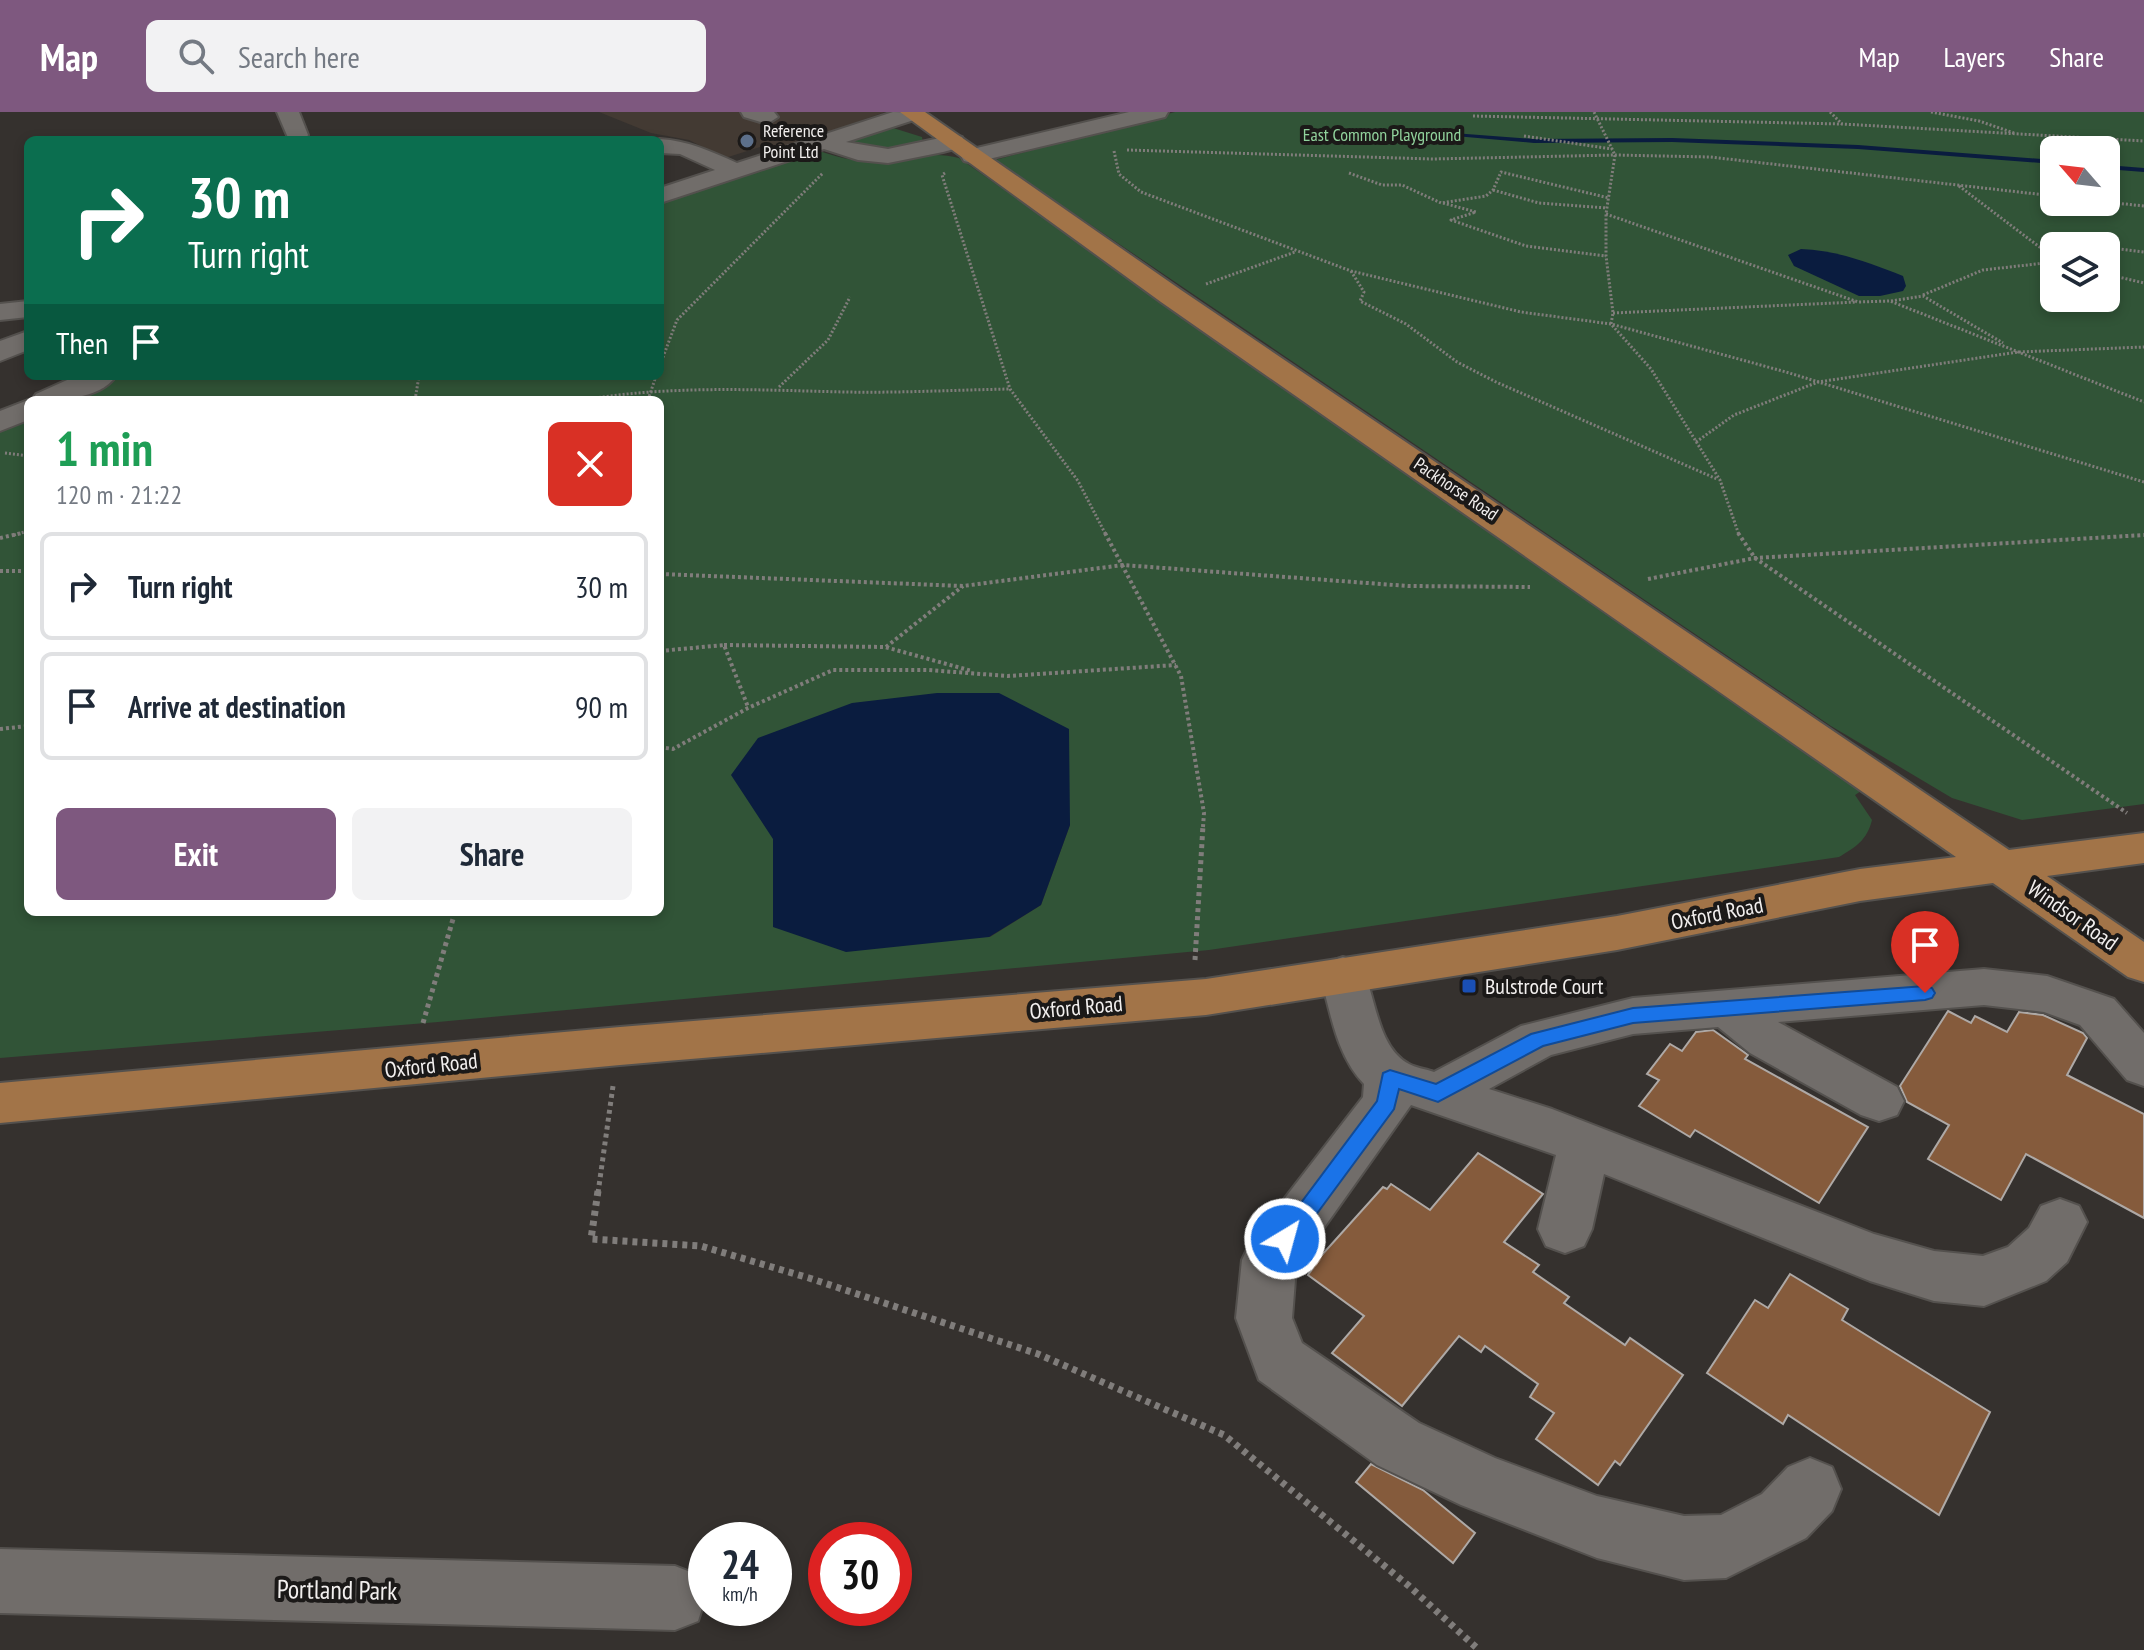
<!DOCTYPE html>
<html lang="en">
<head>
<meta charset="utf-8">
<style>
  :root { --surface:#fff; --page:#f2f2f3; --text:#1f2937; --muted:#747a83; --line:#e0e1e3; --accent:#7e587f }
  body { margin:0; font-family:"PT Sans Narrow",sans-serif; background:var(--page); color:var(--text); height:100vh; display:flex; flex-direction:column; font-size:30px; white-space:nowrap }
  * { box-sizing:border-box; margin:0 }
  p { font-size:26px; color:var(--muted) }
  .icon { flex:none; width:44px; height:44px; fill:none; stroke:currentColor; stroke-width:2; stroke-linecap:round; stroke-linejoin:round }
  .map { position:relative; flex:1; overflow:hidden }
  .drawer { position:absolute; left:24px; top:284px; width:640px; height:520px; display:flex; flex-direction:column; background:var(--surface); border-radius:12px; box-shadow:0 4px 12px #0003 }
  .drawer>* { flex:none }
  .hud { position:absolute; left:24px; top:24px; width:640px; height:244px; border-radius:12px; box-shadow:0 4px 12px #0003; background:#0b6e4f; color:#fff; overflow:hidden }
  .needle { width:52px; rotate:298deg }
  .fabs { position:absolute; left:2040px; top:24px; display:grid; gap:16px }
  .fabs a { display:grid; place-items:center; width:80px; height:80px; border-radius:12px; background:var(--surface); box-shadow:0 4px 12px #0003; font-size:40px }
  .speed { position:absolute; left:688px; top:1410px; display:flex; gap:16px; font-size:40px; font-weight:700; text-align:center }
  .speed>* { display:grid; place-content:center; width:104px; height:104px; border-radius:50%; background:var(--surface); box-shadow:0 4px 12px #0003; line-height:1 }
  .speed small { font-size:20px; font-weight:400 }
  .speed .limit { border:12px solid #d22; background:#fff; color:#111 }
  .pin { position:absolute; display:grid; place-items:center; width:68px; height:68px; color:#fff; margin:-82px -34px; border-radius:50% 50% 50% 0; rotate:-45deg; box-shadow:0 0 8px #0007 }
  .pin .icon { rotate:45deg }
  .me { position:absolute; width:88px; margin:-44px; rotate:37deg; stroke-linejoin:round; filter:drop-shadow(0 0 6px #0008) }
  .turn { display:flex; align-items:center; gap:28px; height:168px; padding:0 32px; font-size:36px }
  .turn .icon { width:104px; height:104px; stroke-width:2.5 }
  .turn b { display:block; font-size:56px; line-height:68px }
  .then { display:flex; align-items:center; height:76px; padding:0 32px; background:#0003; gap:16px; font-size:30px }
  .round { display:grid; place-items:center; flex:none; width:84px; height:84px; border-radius:12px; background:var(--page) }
  .summary { display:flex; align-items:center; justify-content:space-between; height:136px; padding:0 32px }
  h1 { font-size:48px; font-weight:700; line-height:60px; color:#1e9e55 }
  .primary-button { display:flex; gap:16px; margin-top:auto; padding:16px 32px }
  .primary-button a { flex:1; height:92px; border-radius:12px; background:var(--accent); color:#fff; font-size:32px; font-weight:700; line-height:92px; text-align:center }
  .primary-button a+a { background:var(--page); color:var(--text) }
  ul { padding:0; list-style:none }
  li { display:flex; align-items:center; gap:24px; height:108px; margin:0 16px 12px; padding:0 16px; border:4px solid var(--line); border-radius:12px }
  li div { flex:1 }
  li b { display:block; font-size:30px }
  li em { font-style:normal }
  header { display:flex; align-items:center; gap:48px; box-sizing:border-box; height:112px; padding:0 40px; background:var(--accent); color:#fff }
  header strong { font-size:38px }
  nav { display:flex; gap:44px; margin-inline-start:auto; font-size:28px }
  .search { width:560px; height:72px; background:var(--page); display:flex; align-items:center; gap:20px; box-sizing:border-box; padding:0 28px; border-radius:12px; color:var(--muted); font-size:30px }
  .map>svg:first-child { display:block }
  .built { fill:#433a33 }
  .green { fill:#315437; fill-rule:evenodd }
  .water { fill:#0a1c3f }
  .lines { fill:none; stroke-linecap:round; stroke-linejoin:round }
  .stream { fill:#0a1c3f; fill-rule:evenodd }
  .building { fill:#855b3c; stroke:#aea9a6; stroke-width:2 }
  .minor-casing { stroke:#54514e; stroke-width:4 }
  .major-casing { stroke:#54514e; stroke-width:4 }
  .path-far3 { stroke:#807d7b; stroke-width:3; stroke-dasharray:2 2; stroke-linecap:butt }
  .path-far2 { stroke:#807d7b; stroke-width:4; stroke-dasharray:3 3; stroke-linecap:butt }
  .path-far1 { stroke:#807d7b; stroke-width:5; stroke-dasharray:4 4; stroke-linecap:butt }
  .path { stroke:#807d7b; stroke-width:7; stroke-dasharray:5 5; stroke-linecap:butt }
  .minor { fill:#716d6a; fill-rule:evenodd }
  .major { fill:#a27448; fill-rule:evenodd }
  .route { fill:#1a73e8; stroke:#114b97; stroke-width:2 }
  .service-dot { fill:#5c6f8a; stroke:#1b1918; stroke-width:3 }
  .transit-dot { fill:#1a4fb4; stroke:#1b1918; stroke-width:3 }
  .labels { text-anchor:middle; stroke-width:8; stroke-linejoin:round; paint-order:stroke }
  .far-poi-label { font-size:18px; fill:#f2efee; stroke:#1b1918; text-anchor:start }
  .far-park-label { font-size:18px; fill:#91d29c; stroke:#1b1918 }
  .far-street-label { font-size:18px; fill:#f2efee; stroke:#1b1918 }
  .street-label { font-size:22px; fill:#f2efee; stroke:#1b1918 }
  .poi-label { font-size:22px; fill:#f2efee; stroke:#1b1918; text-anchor:start }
  .near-street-label { font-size:26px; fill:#f2efee; stroke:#1b1918 }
</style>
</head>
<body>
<header>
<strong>Map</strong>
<div class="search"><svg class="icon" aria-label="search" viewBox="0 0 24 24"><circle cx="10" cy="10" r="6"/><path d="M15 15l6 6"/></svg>Search here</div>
<nav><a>Map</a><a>Layers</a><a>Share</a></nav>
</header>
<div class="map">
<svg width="2144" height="1538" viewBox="0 0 2144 1538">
  <rect width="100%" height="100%" fill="#35312e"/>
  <polygon class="built" points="599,0 885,0 779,38 766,33 725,46 689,28 651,21"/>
  <g class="green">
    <path d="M1175,0h969v692l-122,16 -70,-22 -121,-72 -836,-566zM2054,38h52v52h-52zM2054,134h52v52h-52z"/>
    <polygon points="890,15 922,25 923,31 914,37 855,39 845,29"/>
    <path d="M813,37c21,7 41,13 63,13 29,-2 55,-12 83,-4l905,631 -9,6 17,25c-5,20 -16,27 -33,37l-630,93 -771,72 -438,36v-632l28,-14v500h632v-512h-606l56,-24h550v-172zM1070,713l-29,80 -51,32 -217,-10v-88z"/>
  </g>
  <g class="water">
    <path d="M1801,137c35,1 69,14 102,27l3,10 -3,5 -23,5h-21l-65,-30 -6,-11z"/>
    <polygon points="937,581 999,581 1069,617 1070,713 1041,793 989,825 846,840 773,815 773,727 731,663 758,626 852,591"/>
  </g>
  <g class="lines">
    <g class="stream">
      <polygon points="1453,21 1534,27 1672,26 1858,33 2054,48 2054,52 1858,37 1672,30 1534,31 1455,24"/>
      <polygon points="2106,53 2144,56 2144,60 2106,57"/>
    </g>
  </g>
  <g class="building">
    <polygon points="1948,899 1971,911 1975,904 2007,920 2019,900 2043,903 2083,921 2087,926 2067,963 2144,1002 2144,1106 2026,1042 2001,1088 1928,1047 1949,1013 1907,990 1900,974"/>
    <polygon points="1713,918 1748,943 1745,947 1868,1015 1819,1091 1695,1018 1690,1025 1639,994 1659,968 1647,962 1670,932 1682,939 1696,920"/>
    <polygon points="1478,1041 1543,1082 1504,1130 1539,1153 1533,1160 1569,1185 1564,1191 1625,1233 1630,1226 1683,1263 1620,1353 1615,1349 1598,1373 1536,1327 1554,1301 1530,1285 1538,1272 1485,1234 1481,1240 1459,1224 1402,1294 1332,1241 1364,1204 1308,1163 1313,1156 1311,1155 1383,1075 1387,1077 1391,1072 1430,1098"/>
    <polygon points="1790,1162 1848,1197 1842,1208 1990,1300 1939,1403 1788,1303 1783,1312 1707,1261 1755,1188 1768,1196"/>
    <polygon points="1371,1352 1423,1378 1475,1421 1453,1451 1356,1370"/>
  </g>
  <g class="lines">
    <g class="minor-casing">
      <g id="minor">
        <polygon points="277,0 299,0 308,23 305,28 289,28"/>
        <polygon points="741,0 774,0 778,5 767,12 744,5"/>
        <path d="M893,0l30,1 -3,5 -74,24 42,7 66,-14 8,2 3,5 -3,5 -19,5 -55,11 -30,-3 -34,-11 -164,54v-15l55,-18 -35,-16 -20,-1v-13h-3l3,-1c29,2 50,12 77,24z"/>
        <polygon points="1129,0 1168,0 1165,5 972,51 964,49 961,44 964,39"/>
        <polygon points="28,189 28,205 0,208 0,192"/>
        <polygon points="28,219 28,238 0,249 0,229"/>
        <path d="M76,264h40c-17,24 -58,24 -84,24l4,-6z"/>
        <polygon points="28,288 28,308 0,319 0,299"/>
        <path d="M1343,845l17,6c16,30 16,84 49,101 7,4 17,5 25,8l87,-46 112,-28 351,-29 63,7 67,23 30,34v53l-17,-6 -47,-55 -36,-13 -60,-7 -206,17 119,65 7,14 -7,14 -18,6 -18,-6 -111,-62 -32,-26 -85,7 -82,21 -62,34 63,20 322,125 60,17 49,5 25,-9 21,-19 12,-22 19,-7 19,7 8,16 -20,40 -21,19 -62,25 -50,-5 -64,-20 -266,-107 -12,55 -8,17 -19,7 -19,-7 -8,-17 18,-74 -145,-50 -115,162 -4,51 10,25 117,80 76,35 102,38 87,20 37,-1 41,-21 26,-27 22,-9 22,9 9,22 -9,22 -26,27 -80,40 -42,2 -87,-22 -136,-53 -84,-40 -118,-85 -23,-62 6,-58 8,-17 113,-146 1,-13c-28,-29 -33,-71 -44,-109l6,-12z"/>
        <polygon points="0,1437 675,1454 698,1463 706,1483 698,1509 675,1518 0,1501"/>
      </g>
    </g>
    <g class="major-casing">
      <polygon id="major" points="900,0 925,0 1181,178 2009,738 2144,721 2144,751 2047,764 2144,830 2144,870 2128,865 1993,771 1860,789 1617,838 1206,903 620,953 0,1011 0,971 620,915 1206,867 1617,804 1860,757 1956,745 1161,190"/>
    </g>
    <g class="path-far3">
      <polyline points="1594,0 1615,43 1606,102 1606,144 1613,201 1611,212 1651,257 1720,368 1739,423"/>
      <polyline points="1830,0 1842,12"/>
      <polyline points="1931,0 1979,9 2014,21"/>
      <polyline points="1473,4 1842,12 2144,29"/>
      <polyline points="1524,24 1612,37"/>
      <polyline points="1127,38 1433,47 1615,43 1710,45 2054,84"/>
      <polyline points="1114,39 1119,62 1141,80 1351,159 1521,200 1611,212 1786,260 2144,370"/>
      <polyline points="945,61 942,63 1010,277 1078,369 1106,423"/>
      <polyline points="1349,61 1382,73 1402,73 1441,91 1486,84 1493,78 1501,60 1609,86"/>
      <polyline points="1959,74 2054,146"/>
      <polyline points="1493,78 1539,91 1607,96"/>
      <polyline points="2106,90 2144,94"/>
      <polyline points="1443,91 1476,100 1451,108 1526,134 1606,144"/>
      <polyline points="1606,102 1858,190 1890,189 2144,290"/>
      <polyline points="2106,140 2119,137 2144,140"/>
      <polyline points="1351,159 1364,180 1360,189 1406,212 1457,250 1496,270 1717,367"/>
      <polyline points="2106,162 2144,171"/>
      <polyline points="1206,172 1295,140"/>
      <polyline points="1923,183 1983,158 2054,150"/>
      <polyline points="1891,189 1923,184 2003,231"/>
      <polyline points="1613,201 1857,190"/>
      <polyline points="660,253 677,208 823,61"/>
      <polyline points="779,275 828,228 850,185"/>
      <polyline points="415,288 419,264"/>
      <path d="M583,288c88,-15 174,-10 262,-8 55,1 110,-2 165,-3"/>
      <polyline points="648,288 656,264"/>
      <polyline points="1696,330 1734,303 1818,270 2018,240 2144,235"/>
      <polyline points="5,341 28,344"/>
      <polyline points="14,423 28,419"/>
    </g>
    <g class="path-far2">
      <polyline points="1105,421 1181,564 1204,701 1203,715"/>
      <polyline points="1738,421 1755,446 2127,701"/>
      <polyline points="0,426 22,421"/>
      <polyline points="0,459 28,459"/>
      <polyline points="660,462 963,474 1123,453 1408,474 1530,475"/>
      <polyline points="1648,467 1755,446 2144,423"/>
      <polyline points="724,533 885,535 972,559"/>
      <polyline points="886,535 963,474"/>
      <polyline points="660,539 724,533 748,595"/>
      <polyline points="0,617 28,614"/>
      <polyline points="660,635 673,637 748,596 833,558 928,558 1008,564 1176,553"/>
    </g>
    <g class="path-far1">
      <polyline points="1195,848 1203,713"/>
      <polyline points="423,911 455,800"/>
      <polyline points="598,1081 613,974"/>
    </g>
    <polyline class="path" points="598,1079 591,1127 701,1134 809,1166 1038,1242 1224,1323 1409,1474 1479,1538"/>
    <use href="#minor" class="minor"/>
    <use href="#major" class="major"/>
  </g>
  <polygon class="route" points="1925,874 1932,876 1935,881 1932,886 1925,888 1633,911 1543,934 1438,990 1399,977 1394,997 1293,1134 1285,1137 1277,1134 1274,1127 1377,989 1383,961 1390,958 1436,972 1531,922 1633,896"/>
  <circle class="service-dot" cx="747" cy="29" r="8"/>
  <rect class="transit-dot" x="1461" y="866" width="16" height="16" rx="4"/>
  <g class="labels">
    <g class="far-poi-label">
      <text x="763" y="25">Reference<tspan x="763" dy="21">Point Ltd</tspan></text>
    </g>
    <g class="far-park-label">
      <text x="1382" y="29">East Common Playground</text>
    </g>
    <g class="far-street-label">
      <text transform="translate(1456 377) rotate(34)" y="6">Packhorse Road</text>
    </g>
    <g class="street-label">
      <text transform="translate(1717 801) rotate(-11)" y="8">Oxford Road</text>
      <text transform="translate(2073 803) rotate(35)" y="8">Windsor Road</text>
      <text transform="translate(1076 895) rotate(-5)" y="8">Oxford Road</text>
      <text transform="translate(431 953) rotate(-6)" y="8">Oxford Road</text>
    </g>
    <g class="poi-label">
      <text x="1485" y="882">Bulstrode Court</text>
    </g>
    <g class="near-street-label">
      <text transform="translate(337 1478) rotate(1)" y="9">Portland Park</text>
    </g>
  </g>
</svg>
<div class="fabs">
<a><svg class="needle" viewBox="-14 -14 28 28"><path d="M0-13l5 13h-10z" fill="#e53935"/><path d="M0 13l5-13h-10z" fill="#747a83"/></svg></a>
<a><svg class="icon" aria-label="layers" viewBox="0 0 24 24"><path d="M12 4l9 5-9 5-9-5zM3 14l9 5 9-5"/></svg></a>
</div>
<div class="speed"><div>24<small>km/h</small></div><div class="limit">30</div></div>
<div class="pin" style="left:1925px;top:881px;background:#d93025"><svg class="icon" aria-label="arrive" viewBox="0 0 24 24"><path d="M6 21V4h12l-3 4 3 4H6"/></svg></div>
<svg class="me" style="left:1285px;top:1127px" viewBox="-20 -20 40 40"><circle r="17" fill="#1a73e8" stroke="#fff" stroke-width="3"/><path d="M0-11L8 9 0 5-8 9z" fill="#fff"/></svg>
<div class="hud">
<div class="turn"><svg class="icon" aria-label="right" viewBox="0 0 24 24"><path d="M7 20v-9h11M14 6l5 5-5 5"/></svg><div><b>30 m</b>Turn right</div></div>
<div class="then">Then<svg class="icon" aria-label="arrive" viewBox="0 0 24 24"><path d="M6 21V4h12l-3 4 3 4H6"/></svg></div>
</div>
<section class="drawer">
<div class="summary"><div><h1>1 min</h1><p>120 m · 21:22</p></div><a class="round" style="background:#d93025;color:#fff"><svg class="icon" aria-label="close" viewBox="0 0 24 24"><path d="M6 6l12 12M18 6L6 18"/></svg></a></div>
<ul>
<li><svg class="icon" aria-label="right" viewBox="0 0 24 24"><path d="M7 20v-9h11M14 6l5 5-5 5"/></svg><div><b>Turn right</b></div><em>30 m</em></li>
<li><svg class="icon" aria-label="arrive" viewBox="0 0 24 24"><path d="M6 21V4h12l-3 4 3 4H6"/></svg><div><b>Arrive at destination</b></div><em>90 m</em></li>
</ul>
<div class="primary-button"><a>Exit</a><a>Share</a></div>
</section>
</div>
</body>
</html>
